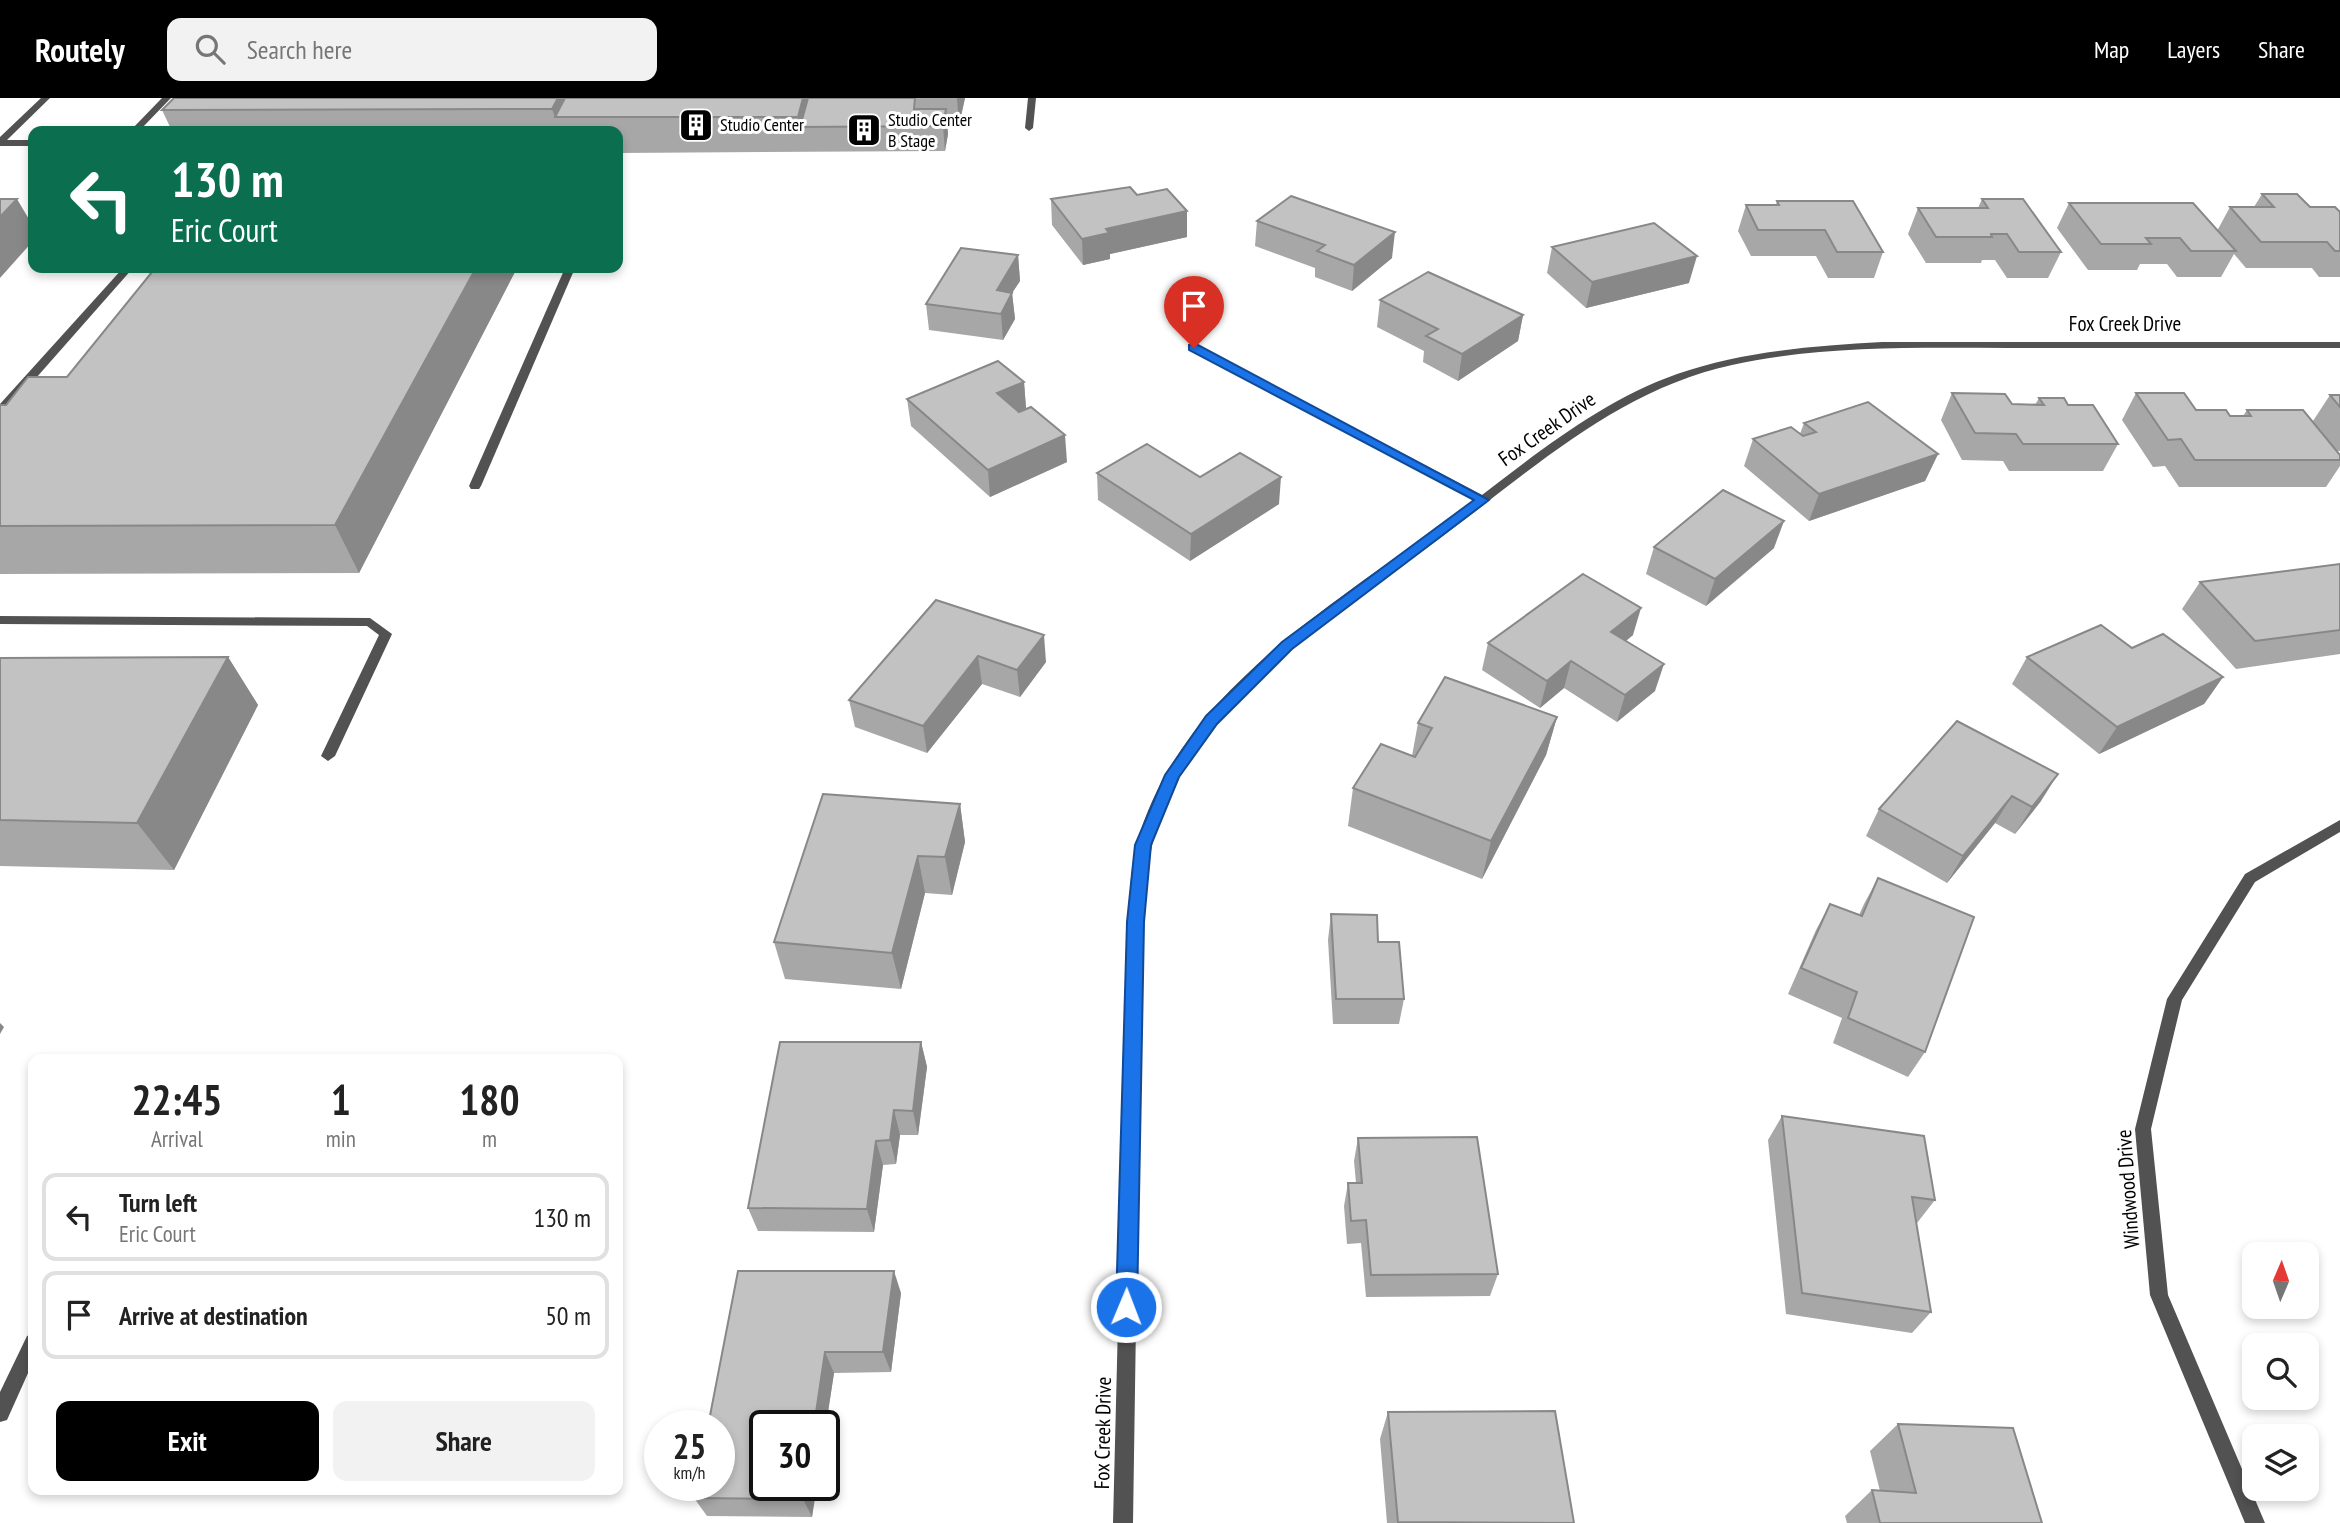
<!DOCTYPE html>
<html lang="en">
<head>
<meta charset="utf-8">
<style>
  :root { --surface:#fff; --page:#f2f2f2; --text:#222; --muted:#767676; --line:#e0e0e0; --accent:#000 }
  body { margin:0; font-family:"PT Sans Narrow",sans-serif; background:var(--page); color:var(--text); height:100vh; display:flex; flex-direction:column; font-size:26px; white-space:nowrap }
  * { box-sizing:border-box; margin:0 }
  p { font-size:23px; color:var(--muted) }
  .icon { flex:none; width:38px; height:38px; fill:none; stroke:currentColor; stroke-width:2; stroke-linecap:round; stroke-linejoin:round }
  .map { position:relative; flex:1; overflow:hidden }
  .drawer { position:absolute; left:28px; top:956px; width:595px; height:441px; display:flex; flex-direction:column; background:var(--surface); border-radius:14px; box-shadow:0 4px 10px #0003 }
  .drawer>* { flex:none }
  .banner { position:absolute; left:28px; top:28px; width:595px; height:147px; border-radius:14px; box-shadow:0 4px 10px #0003; background:#0b6e4f; color:#fff; overflow:hidden }
  .needle { width:46px; rotate:2deg }
  .fabs { position:absolute; left:2242px; top:1144px; display:grid; gap:14px }
  .fabs a { display:grid; place-items:center; width:77px; height:77px; border-radius:14px; background:var(--surface); box-shadow:0 4px 10px #0003; font-size:35px }
  .speed { position:absolute; left:644px; top:1312px; display:flex; gap:14px; font-size:35px; font-weight:700; text-align:center }
  .speed>* { display:grid; place-content:center; width:91px; height:91px; border-radius:50%; background:var(--surface); box-shadow:0 4px 10px #0003; line-height:1 }
  .speed small { font-size:18px; font-weight:400 }
  .speed .limit { border:4px solid #111; border-radius:10px; background:#fff; color:#111 }
  .pin { position:absolute; display:grid; place-items:center; width:60px; height:60px; color:#fff; margin:-72px -30px; border-radius:50% 50% 50% 0; rotate:-45deg; box-shadow:0 0 7px #0007 }
  .pin .icon { rotate:45deg }
  .me { position:absolute; width:77px; margin:-38px; rotate:1deg; stroke-linejoin:round; filter:drop-shadow(0 0 5px #0008) }
  .turn { display:flex; align-items:center; gap:24px; height:147px; padding:0 28px; font-size:32px }
  .turn .icon { width:91px; height:91px; stroke-width:2.5 }
  .turn b { display:block; font-size:49px; line-height:60px }
  .eta { display:flex; justify-content:space-evenly; align-items:center; height:119px; text-align:center }
  .eta b { font-size:42px; font-weight:700; line-height:49px }
  .action { display:flex; gap:14px; margin-top:auto; padding:14px 28px }
  .action a { flex:1; height:80px; border-radius:14px; background:var(--accent); color:#fff; font-size:28px; font-weight:700; line-height:80px; text-align:center }
  .action a+a { background:var(--page); color:var(--text) }
  ul { padding:0; list-style:none }
  li { display:flex; align-items:center; gap:21px; height:88px; margin:0 14px 10px; padding:0 14px; border:4px solid var(--line); border-radius:14px }
  li div { flex:1 }
  li b { display:block; font-size:26px }
  li em { font-style:normal }
  header { display:flex; align-items:center; gap:42px; box-sizing:border-box; height:98px; padding:0 35px; background:var(--accent); color:#fff }
  header strong { font-size:33px }
  nav { display:flex; gap:38px; margin-inline-start:auto; font-size:24px }
  .search { width:490px; height:63px; background:var(--page); display:flex; align-items:center; gap:18px; box-sizing:border-box; padding:0 24px; border-radius:14px; color:var(--muted); font-size:26px }
  .map>svg:first-child { display:block }
  .lines { fill:none; stroke-linecap:round; stroke-linejoin:round }
  .lane { fill:#525252; fill-rule:evenodd }
  .street { fill:#525252; fill-rule:evenodd }
  .wall { fill:#a7a7a7 }
  .shaded-wall { fill:#888 }
  .building { fill:#c2c2c2; stroke:#888; stroke-width:2 }
  .route { fill:#1a73e8; stroke:#114b97; stroke-width:2 }
  .labels { text-anchor:middle; stroke-width:6; stroke-linejoin:round; paint-order:stroke }
  .far-poi-label { font-size:18px; fill:#000; stroke:#fff; text-anchor:start }
  .street-label { font-size:21px; fill:#000; stroke:#fff }
</style>
</head>
<body>
<header>
<strong>Routely</strong>
<div class="search"><svg class="icon" aria-label="search" viewBox="0 0 24 24"><circle cx="10" cy="10" r="6"/><path d="M15 15l6 6"/></svg>Search here</div>
<nav><a>Map</a><a>Layers</a><a>Share</a></nav>
</header>
<div class="map">
<svg width="2340" height="1425" viewBox="0 0 2340 1425">
  <rect width="100%" height="100%" fill="#fff"/>
  <g class="lines">
    <g class="lane">
      <polygon points="41,0 50,0 7,42 33,42 33,48 0,48 0,39"/>
      <polygon points="162,0 171,0 139,33 130,33"/>
      <polygon points="1028,0 1036,0 1033,30 1029,33 1025,30"/>
      <polygon points="123,170 133,170 14,305 0,314 0,306"/>
      <polygon points="565,170 575,170 481,388 479,391 471,391 469,388"/>
      <polygon points="0,518 370,520 392,536 335,658 328,663 321,658 379,537 367,528 0,526"/>
      <polygon points="33,1235 33,1264 7,1322 0,1324 0,1294 27,1238"/>
    </g>
    <g class="street">
      <path d="M1882,244h458v6c-110,0 -220,0 -330,0 -93,0 -187,-3 -278,17 -112,24 -198,103 -288,170 -95,71 -200,136 -264,239 -30,48 -32,95 -38,148l-9,601h-20l15,-601c2,-26 2,-53 9,-79 44,-159 216,-249 338,-343l-286,-152 1,-2h8l284,149c60,-46 122,-95 195,-121 66,-23 136,-28 205,-32z"/>
      <polygon points="2340,722 2340,734 2255,784 2182,902 2151,1031 2168,1197 2265,1425 2245,1425 2150,1197 2135,1031 2167,901 2245,776"/>
    </g>
  </g>
  <g class="wall">
    <polygon points="174,0 965,0 959,27 947,27 948,36 945,53 618,55 618,33 172,33 162,12"/>
    <polygon points="2262,96 2310,109 2340,114 2340,179 2319,179 2312,170 2246,170 2234,156 2221,179 2177,179 2167,166 2140,166 2137,172 2088,172 2057,130 2069,105 2217,133 2230,109 2254,109"/>
    <polygon points="1137,97 1187,139 1110,156 1110,161 1083,167 1052,127 1051,101"/>
    <polygon points="1982,101 2061,154 2048,180 2007,180 1995,162 1982,162 1981,165 1926,165 1908,136 1918,110 1978,110"/>
    <polygon points="1777,103 1883,154 1874,180 1828,180 1816,158 1751,158 1738,133 1746,107 1776,107"/>
    <polygon points="1257,123 1392,160 1352,193 1315,179 1315,170 1255,148"/>
    <polygon points="1552,149 1689,185 1586,210 1547,175"/>
    <polygon points="1018,157 1020,183 1012,195 1015,221 1003,242 929,232 926,206"/>
    <polygon points="191,170 517,170 359,475 0,476 0,307 6,307 67,279 187,174"/>
    <polygon points="1380,202 1523,217 1518,243 1458,283 1423,264 1424,253 1377,229"/>
    <polygon points="1024,284 1026,310 1067,364 990,399 911,328 907,301"/>
    <polygon points="1952,295 2012,306 2035,307 2039,300 2068,307 2118,346 2103,373 2009,373 2003,363 1962,362 1941,322"/>
    <polygon points="2136,295 2196,312 2230,318 2243,318 2247,312 2313,323 2330,297 2340,297 2340,353 2337,353 2340,357 2340,368 2326,389 2179,389 2165,368 2153,369 2122,322"/>
    <polygon points="1804,325 1938,356 1925,383 1809,423 1744,368 1753,341 1800,336"/>
    <polygon points="1097,375 1200,379 1279,406 1190,463 1098,402"/>
    <polygon points="1654,449 1774,450 1706,508 1646,476"/>
    <polygon points="2340,466 2340,556 2236,571 2182,511 2200,484"/>
    <polygon points="936,502 1046,564 1020,599 982,586 927,655 855,629 849,602"/>
    <polygon points="1633,537 1626,543 1655,593 1617,624 1564,590 1540,610 1482,572 1488,545"/>
    <polygon points="228,559 258,607 174,772 0,768 0,560"/>
    <polygon points="2027,559 2223,579 2204,606 2099,656 2012,586"/>
    <polygon points="1557,619 1546,657 1482,781 1348,728 1353,690 1412,658 1418,625"/>
    <polygon points="1957,623 2041,703 2015,736 1995,725 1947,785 1866,738 1879,711"/>
    <polygon points="960,706 965,744 952,797 925,795 901,891 785,881 774,844"/>
    <polygon points="1878,780 1925,954 1908,979 1833,945 1842,920 1788,896 1816,832 1830,806 1859,817 1864,806"/>
    <polygon points="1331,816 1404,901 1399,926 1333,926 1328,842"/>
    <polygon points="921,944 927,969 918,1037 900,1037 896,1066 883,1067 874,1134 758,1133 748,1110"/>
    <polygon points="1782,1018 1935,1102 1917,1125 1916,1124 1931,1214 1912,1235 1786,1216 1768,1042"/>
    <polygon points="1358,1040 1498,1176 1490,1198 1366,1199 1361,1145 1347,1146 1344,1108 1348,1085 1356,1085 1354,1063"/>
    <polygon points="901,1195 891,1274 834,1275 824,1340 824,1328 812,1419 707,1418 694,1400 719,1328"/>
    <polygon points="1388,1314 1574,1425 1387,1425 1380,1341"/>
    <polygon points="1898,1326 2042,1425 1847,1425 1845,1418 1872,1392 1880,1393 1870,1353"/>
  </g>
  <g class="shaded-wall">
    <polygon points="558,0 574,0 555,19 552,11"/>
    <polygon points="803,0 815,0 800,29 798,19"/>
    <polygon points="957,0 965,0 959,27"/>
    <polygon points="946,11 948,36 945,53 943,28"/>
    <polygon points="17,101 33,128 33,143 0,180 0,119"/>
    <polygon points="1187,113 1187,139 1110,156 1110,161 1083,167 1082,141 1106,131"/>
    <polygon points="1395,134 1392,160 1352,193 1354,167"/>
    <polygon points="1018,157 1020,183 1012,195 1015,221 1003,242 1001,216 997,192"/>
    <polygon points="1697,158 1689,185 1586,210 1592,184"/>
    <polygon points="476,170 517,170 359,475 335,427"/>
    <polygon points="1523,217 1518,243 1458,283 1462,256"/>
    <polygon points="1024,284 1026,310 1000,322 997,295"/>
    <polygon points="1065,337 1067,364 990,399 988,372"/>
    <polygon points="1938,356 1925,383 1809,423 1819,396"/>
    <polygon points="1281,379 1279,406 1190,463 1191,436"/>
    <polygon points="1784,423 1774,450 1706,508 1715,481"/>
    <polygon points="1641,510 1633,537 1603,561 1611,534"/>
    <polygon points="1044,537 1046,564 1020,599 1017,572"/>
    <polygon points="978,558 982,586 927,655 923,628"/>
    <polygon points="228,559 258,607 174,772 137,725"/>
    <polygon points="1571,563 1564,590 1540,610 1547,583"/>
    <polygon points="1664,566 1655,593 1617,624 1625,597"/>
    <polygon points="2223,579 2204,606 2099,656 2117,629"/>
    <polygon points="1557,619 1546,657 1482,781 1491,743"/>
    <polygon points="2058,676 2041,703 2015,736 2032,709"/>
    <polygon points="2012,698 1995,725 1947,785 1963,758"/>
    <polygon points="960,706 965,744 952,797 945,759"/>
    <polygon points="918,758 925,795 901,891 892,855"/>
    <polygon points="0,925 4,929 0,936"/>
    <polygon points="921,944 927,969 918,1037 913,1013"/>
    <polygon points="894,1012 900,1037 896,1066 890,1042"/>
    <polygon points="876,1043 883,1067 874,1134 867,1111"/>
    <polygon points="894,1173 901,1195 891,1274 883,1254"/>
    <polygon points="825,1254 834,1275 824,1340 824,1328 814,1328"/>
    <polygon points="805,1388 817,1388 812,1419 803,1401"/>
  </g>
  <g class="building">
    <polygon points="174,0 558,0 552,11 162,12"/>
    <polygon points="565,0 803,0 798,19 555,19"/>
    <polygon points="808,0 915,0 914,11 946,11 943,28 800,29"/>
    <polygon points="1130,89 1137,97 1167,91 1187,113 1106,131 1109,135 1082,141 1051,101"/>
    <polygon points="2262,96 2297,96 2310,109 2335,109 2340,114 2340,153 2335,153 2327,144 2261,144 2230,109 2274,109"/>
    <polygon points="1291,98 1395,134 1354,167 1317,153 1325,147 1257,123"/>
    <polygon points="0,101 17,101 0,119"/>
    <polygon points="1982,101 2023,101 2061,154 2019,154 2007,136 1991,136 1992,139 1936,139 1918,110 1988,110"/>
    <polygon points="1777,103 1853,103 1883,154 1837,154 1825,132 1758,132 1746,107 1779,107"/>
    <polygon points="2069,105 2193,105 2236,153 2191,153 2180,140 2146,140 2151,146 2101,146"/>
    <polygon points="1654,125 1697,158 1592,184 1552,149"/>
    <polygon points="961,150 1018,157 997,192 1012,195 1001,216 926,206"/>
    <polygon points="191,170 476,170 335,427 0,428 0,307 6,307 28,279 67,279 152,174 187,174"/>
    <polygon points="1428,174 1523,217 1462,256 1426,238 1438,231 1380,202"/>
    <polygon points="998,263 1024,284 997,295 1019,314 1031,309 1065,337 988,372 907,301"/>
    <polygon points="1952,295 2005,296 2012,306 2044,307 2039,300 2064,300 2068,307 2093,307 2118,346 2023,346 2016,336 1975,335"/>
    <polygon points="2136,295 2184,295 2196,312 2226,312 2230,318 2251,318 2247,312 2303,312 2340,357 2340,362 2195,362 2181,341 2168,342"/>
    <polygon points="2330,297 2340,297 2340,309"/>
    <polygon points="1868,304 1938,356 1819,396 1753,341 1791,329 1803,338 1816,334 1804,325"/>
    <polygon points="1147,346 1200,379 1240,355 1281,379 1191,436 1097,375"/>
    <polygon points="1723,392 1784,423 1715,481 1654,449"/>
    <polygon points="2340,466 2340,532 2255,543 2200,484"/>
    <polygon points="1583,476 1641,510 1611,534 1664,566 1625,597 1571,563 1547,583 1488,545"/>
    <polygon points="936,502 1044,537 1017,572 978,558 923,628 849,602"/>
    <polygon points="2101,527 2132,550 2163,536 2223,579 2117,629 2027,559"/>
    <polygon points="228,559 137,725 0,722 0,560"/>
    <polygon points="1445,579 1557,619 1491,743 1353,690 1381,646 1415,659 1432,630 1418,625"/>
    <polygon points="1957,623 2058,676 2032,709 2012,698 1963,758 1879,711"/>
    <polygon points="823,696 960,706 945,759 918,758 892,855 774,844"/>
    <polygon points="1878,780 1974,819 1925,954 1848,920 1857,894 1801,870 1830,806 1862,818"/>
    <polygon points="1331,816 1377,817 1378,844 1399,844 1404,901 1336,901"/>
    <polygon points="780,944 921,944 913,1013 894,1012 890,1042 876,1043 867,1111 748,1110"/>
    <polygon points="1782,1018 1924,1038 1935,1102 1912,1099 1931,1214 1802,1195"/>
    <polygon points="1477,1039 1498,1176 1371,1177 1366,1122 1351,1123 1348,1085 1362,1085 1358,1040"/>
    <polygon points="738,1173 894,1173 883,1254 825,1254 814,1328 765,1328 765,1388 805,1388 803,1401 694,1400 697,1388 719,1388 719,1328 708,1328"/>
    <polygon points="1555,1313 1574,1425 1398,1424 1388,1314"/>
    <polygon points="1898,1326 2013,1330 2042,1425 1880,1425 1872,1392 1916,1395"/>
  </g>
  <polygon class="route" points="1189,247 1198,247 1489,402 1292,551 1217,626 1179,679 1151,747 1144,824 1137,1209 1134,1215 1126,1218 1119,1215 1116,1209 1127,824 1135,747 1165,677 1206,618 1282,544 1474,402 1189,252"/>
  <defs>
    <g id="building-square" transform="scale(1.75)"><rect x="-9" y="-9" width="18" height="18" rx="4" fill="#000" stroke="#fff"/><path d="M-4-6H4V6H1V3H-1V6H-4ZM-2.5-4.3h1.7v1.8h-1.7ZM.8-4.3h1.7v1.8H.8ZM-2.5-1h1.7V.8h-1.7ZM.8-1h1.7V.8H.8Z" fill="#fff"/></g>
  </defs>
  <g fill-rule="evenodd">
    <use href="#building-square" x="696" y="27"/>
    <use href="#building-square" x="864" y="32"/>
  </g>
  <g class="labels">
    <g class="far-poi-label">
      <text x="888" y="28">Studio Center<tspan x="888" dy="21">B Stage</tspan></text>
      <text x="720" y="33">Studio Center</text>
    </g>
    <g class="street-label">
      <text x="2125" y="233">Fox Creek Drive</text>
      <text transform="translate(1547 331) rotate(-35)" y="7">Fox Creek Drive</text>
      <text transform="translate(2128 1091) rotate(-94)" y="7">Windwood Drive</text>
      <text transform="translate(1103 1335) rotate(-89)" y="7">Fox Creek Drive</text>
    </g>
  </g>
</svg>
<div class="fabs">
<a><svg class="needle" viewBox="-14 -14 28 28"><path d="M0-13l5 13h-10z" fill="#e53935"/><path d="M0 13l5-13h-10z" fill="#767676"/></svg></a>
<a><svg class="icon" aria-label="search" viewBox="0 0 24 24"><circle cx="10" cy="10" r="6"/><path d="M15 15l6 6"/></svg></a>
<a><svg class="icon" aria-label="layers" viewBox="0 0 24 24"><path d="M12 4l9 5-9 5-9-5zM3 14l9 5 9-5"/></svg></a>
</div>
<div class="speed"><div>25<small>km/h</small></div><div class="limit">30</div></div>
<div class="pin" style="left:1194px;top:250px;background:#d93025"><svg class="icon" aria-label="arrive" viewBox="0 0 24 24"><path d="M6 21V4h12l-3 4 3 4H6"/></svg></div>
<svg class="me" style="left:1126px;top:1209px" viewBox="-20 -20 40 40"><circle r="17" fill="#1a73e8" stroke="#fff" stroke-width="3"/><path d="M0-11L8 9 0 5-8 9z" fill="#fff"/></svg>
<div class="banner">
<div class="turn"><svg class="icon" aria-label="left" viewBox="0 0 24 24"><path d="M17 20v-9H6M10 6l-5 5 5 5"/></svg><div><b>130 m</b>Eric Court</div></div>
</div>
<section class="drawer">
<div class="eta">
<div><b>22:45</b><p>Arrival</p></div>
<div><b>1</b><p>min</p></div>
<div><b>180</b><p>m</p></div>
</div>
<ul>
<li><svg class="icon" aria-label="left" viewBox="0 0 24 24"><path d="M17 20v-9H6M10 6l-5 5 5 5"/></svg><div><b>Turn left</b><p>Eric Court</p></div><em>130 m</em></li>
<li><svg class="icon" aria-label="arrive" viewBox="0 0 24 24"><path d="M6 21V4h12l-3 4 3 4H6"/></svg><div><b>Arrive at destination</b></div><em>50 m</em></li>
</ul>
<div class="action"><a>Exit</a><a>Share</a></div>
</section>
</div>
</body>
</html>
